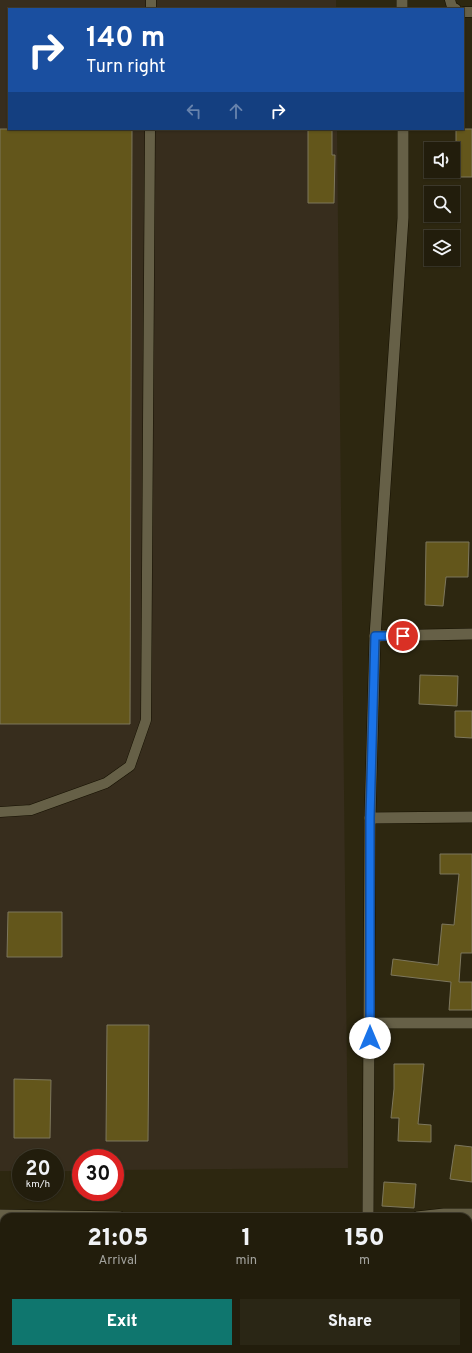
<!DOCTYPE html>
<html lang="en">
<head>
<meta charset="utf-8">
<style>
  :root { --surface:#221d0c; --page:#2a2615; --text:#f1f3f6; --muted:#a2a29d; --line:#3f3b2d; --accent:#0f766e }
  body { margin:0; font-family:Overpass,sans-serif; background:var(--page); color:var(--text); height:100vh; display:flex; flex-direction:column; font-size:15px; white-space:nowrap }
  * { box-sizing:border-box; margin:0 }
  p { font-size:13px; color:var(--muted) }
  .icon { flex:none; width:22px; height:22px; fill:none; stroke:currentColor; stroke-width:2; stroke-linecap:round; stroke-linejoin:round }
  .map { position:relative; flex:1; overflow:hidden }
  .details { position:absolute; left:0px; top:1213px; width:472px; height:140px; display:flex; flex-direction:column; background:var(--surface); border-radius:12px 12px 0 0; box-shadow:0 1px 3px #0004,0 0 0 1px var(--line) }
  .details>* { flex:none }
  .guide { position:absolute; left:8px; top:8px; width:456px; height:122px; border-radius:0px; box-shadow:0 1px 3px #0004,0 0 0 1px var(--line); background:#1a4fa0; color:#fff; overflow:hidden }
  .buttons { position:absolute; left:424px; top:142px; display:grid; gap:8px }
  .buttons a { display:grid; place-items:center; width:36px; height:36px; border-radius:0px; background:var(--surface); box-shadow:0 1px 3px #0004,0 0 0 1px var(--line); font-size:20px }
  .speed { position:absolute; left:12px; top:1149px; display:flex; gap:8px; font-size:20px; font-weight:700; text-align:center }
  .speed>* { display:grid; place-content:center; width:52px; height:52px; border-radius:50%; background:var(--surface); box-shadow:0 1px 3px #0004,0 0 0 1px var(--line); line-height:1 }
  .speed small { font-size:10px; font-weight:400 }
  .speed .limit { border:6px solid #d22; background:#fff; color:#111 }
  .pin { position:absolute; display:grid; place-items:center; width:34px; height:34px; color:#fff; margin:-17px; border:2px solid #fff; border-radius:50%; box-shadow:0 1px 4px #0007 }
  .me { position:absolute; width:44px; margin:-22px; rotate:0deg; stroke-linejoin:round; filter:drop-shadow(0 0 3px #0008) }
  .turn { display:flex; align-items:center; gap:14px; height:84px; padding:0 12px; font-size:18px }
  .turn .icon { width:52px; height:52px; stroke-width:2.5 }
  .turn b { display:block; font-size:28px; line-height:34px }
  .lanes { display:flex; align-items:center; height:38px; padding:0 12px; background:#0003; justify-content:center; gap:20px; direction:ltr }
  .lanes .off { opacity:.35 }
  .eta { display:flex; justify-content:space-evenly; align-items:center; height:68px; text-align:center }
  .eta b { font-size:24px; font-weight:800; line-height:28px }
  .action { display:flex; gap:8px; margin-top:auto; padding:8px 12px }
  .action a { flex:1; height:46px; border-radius:0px; background:var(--accent); color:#fff; font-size:16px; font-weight:800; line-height:46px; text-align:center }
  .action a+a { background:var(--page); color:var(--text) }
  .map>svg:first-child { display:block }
  .industrial { fill:#372d1d }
  .building { fill:#63561b; stroke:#7d775d }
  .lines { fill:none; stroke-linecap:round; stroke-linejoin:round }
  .service-casing { stroke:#151000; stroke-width:11 }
  .minor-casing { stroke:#151000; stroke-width:12 }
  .service { stroke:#666047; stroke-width:10 }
  .minor { stroke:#666047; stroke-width:11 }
  .route-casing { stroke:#114b97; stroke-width:10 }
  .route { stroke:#1a73e8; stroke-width:7 }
</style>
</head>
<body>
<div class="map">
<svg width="472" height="1353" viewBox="0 0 472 1353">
  <rect width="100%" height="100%" fill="#2d2710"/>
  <polygon class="industrial" points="0,0 336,0 336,9 9,9 9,129 337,129 348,1168 115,1170 115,1158 81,1158 81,1171 55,1171 55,1158 21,1158 21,1171 0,1171"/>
  <g class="building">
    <polygon points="0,129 132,129 130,724 0,724"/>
    <polygon points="308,129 332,129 332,155 335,155 334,203 308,203"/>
    <rect x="456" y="129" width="16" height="48"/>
    <polygon points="426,542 469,542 468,577 446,577 443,606 425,605"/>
    <polygon points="420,675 458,676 457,706 419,704"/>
    <polygon points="455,711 472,711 472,738 455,737"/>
    <polygon points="440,854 472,854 472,953 461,953 459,982 472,982 472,1010 449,1010 451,982 391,975 393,959 438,965 442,924 454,925 459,874 440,874"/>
    <polygon points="8,912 62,912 62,957 7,957"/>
    <polygon points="107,1025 149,1025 148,1141 106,1141"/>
    <polygon points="394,1064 424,1064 418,1124 431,1125 431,1142 398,1141 399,1118 391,1118 394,1089"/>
    <polygon points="14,1079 51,1080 50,1138 14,1138"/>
    <polygon points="455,1145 472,1147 472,1182 450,1179"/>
    <polygon points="384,1182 416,1184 414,1208 382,1206"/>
  </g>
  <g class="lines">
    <g class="service-casing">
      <g id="service">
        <polyline points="151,0 151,9"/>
        <polyline points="450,0 452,7 456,9"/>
        <polyline points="463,12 472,12"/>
        <polyline points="0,812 31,810 106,783 130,766 146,720 150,129"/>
      </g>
    </g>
    <g class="minor-casing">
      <g id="minor">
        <polyline points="402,0 402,9"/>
        <polyline points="375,636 472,634"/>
        <polyline points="370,818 472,817"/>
        <polyline points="370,1023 472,1023"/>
        <polyline points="0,1215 120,1217"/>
        <polyline points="368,1217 370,818 375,636 403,218 403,129"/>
        <polyline points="417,1217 444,1214 472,1214"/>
      </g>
    </g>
    <use href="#service" class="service"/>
    <use href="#minor" class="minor"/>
  </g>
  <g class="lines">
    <g class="route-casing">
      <polyline id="route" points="370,1038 370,818 375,636 403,636"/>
    </g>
    <use href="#route" class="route"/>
  </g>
</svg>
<div class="buttons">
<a><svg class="icon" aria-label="sound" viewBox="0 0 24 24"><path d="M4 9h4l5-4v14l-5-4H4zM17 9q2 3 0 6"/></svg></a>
<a><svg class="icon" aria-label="search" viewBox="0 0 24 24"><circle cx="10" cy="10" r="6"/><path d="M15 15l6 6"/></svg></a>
<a><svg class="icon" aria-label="layers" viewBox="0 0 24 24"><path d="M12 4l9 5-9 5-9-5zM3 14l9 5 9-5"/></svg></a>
</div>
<div class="speed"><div>20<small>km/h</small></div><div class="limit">30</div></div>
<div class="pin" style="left:403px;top:636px;background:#d93025"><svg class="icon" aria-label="arrive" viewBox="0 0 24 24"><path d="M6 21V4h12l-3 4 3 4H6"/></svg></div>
<svg class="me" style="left:370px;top:1038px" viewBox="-20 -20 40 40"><circle r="19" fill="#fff"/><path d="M0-13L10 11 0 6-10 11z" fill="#1a73e8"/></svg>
<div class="guide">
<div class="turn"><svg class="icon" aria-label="right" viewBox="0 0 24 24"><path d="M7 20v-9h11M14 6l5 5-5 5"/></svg><div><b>140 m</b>Turn right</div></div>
<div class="lanes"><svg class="icon off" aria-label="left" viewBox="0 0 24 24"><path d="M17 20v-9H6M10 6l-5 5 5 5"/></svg><svg class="icon off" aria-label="ahead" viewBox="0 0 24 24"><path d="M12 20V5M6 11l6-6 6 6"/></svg><svg class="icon" aria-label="right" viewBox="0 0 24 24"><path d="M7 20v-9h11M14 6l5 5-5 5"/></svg></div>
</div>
<section class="details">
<div class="eta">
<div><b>21:05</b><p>Arrival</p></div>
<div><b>1</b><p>min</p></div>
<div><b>150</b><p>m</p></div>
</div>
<div class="action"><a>Exit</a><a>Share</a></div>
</section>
</div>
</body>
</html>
